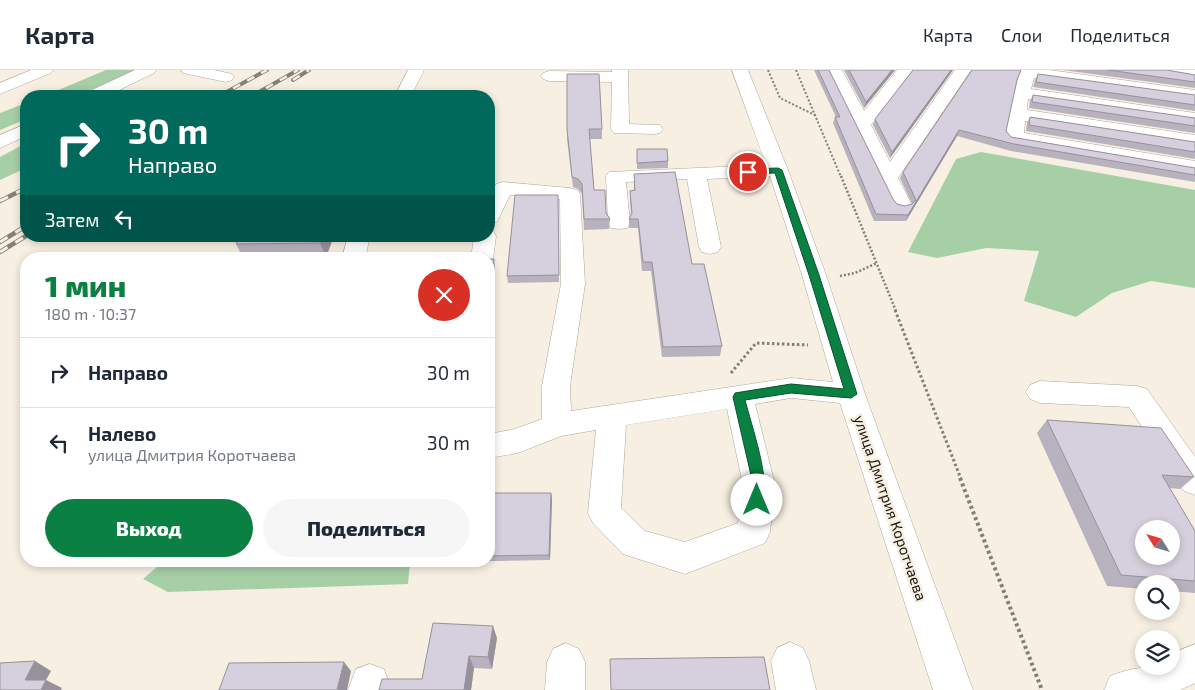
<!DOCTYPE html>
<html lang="ru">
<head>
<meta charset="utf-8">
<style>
  :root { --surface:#fff; --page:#f6f6f7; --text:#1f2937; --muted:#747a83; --line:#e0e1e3; --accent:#0b8043 }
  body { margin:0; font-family:"Exo 2",sans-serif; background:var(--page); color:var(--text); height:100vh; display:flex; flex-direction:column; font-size:19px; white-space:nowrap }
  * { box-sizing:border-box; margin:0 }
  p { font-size:16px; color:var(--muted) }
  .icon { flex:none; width:28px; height:28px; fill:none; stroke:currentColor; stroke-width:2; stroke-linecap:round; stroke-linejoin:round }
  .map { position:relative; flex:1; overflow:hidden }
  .sheet { position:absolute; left:20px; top:182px; width:475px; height:315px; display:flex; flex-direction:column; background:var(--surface); border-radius:20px; box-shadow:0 2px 8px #0003 }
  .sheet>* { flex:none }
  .top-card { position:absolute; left:20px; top:20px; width:475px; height:152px; border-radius:20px; box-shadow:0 2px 8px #0003; background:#00695c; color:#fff; overflow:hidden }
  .needle { width:32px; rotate:307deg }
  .tools { position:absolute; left:1135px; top:450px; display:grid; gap:10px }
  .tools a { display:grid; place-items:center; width:45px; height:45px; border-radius:50%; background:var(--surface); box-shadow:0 2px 8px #0003; font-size:25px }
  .pin { position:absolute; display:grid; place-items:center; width:42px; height:42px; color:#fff; margin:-21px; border:2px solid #fff; border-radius:50%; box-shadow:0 1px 5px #0007 }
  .me { position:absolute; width:55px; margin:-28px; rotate:0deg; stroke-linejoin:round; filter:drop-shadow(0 0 4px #0008) }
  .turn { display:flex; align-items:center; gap:18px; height:105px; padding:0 25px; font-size:22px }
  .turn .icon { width:65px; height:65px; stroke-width:2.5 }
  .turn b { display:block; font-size:35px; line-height:42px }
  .then { display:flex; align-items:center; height:48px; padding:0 25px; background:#0003; gap:10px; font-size:19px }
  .round { display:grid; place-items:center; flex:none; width:52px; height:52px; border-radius:26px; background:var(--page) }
  .headline { display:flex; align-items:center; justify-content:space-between; height:85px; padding:0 25px }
  h1 { font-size:30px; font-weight:800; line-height:38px; color:var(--accent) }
  .action { display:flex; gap:10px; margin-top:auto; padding:10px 25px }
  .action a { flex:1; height:58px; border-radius:30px; background:var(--accent); color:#fff; font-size:20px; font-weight:800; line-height:58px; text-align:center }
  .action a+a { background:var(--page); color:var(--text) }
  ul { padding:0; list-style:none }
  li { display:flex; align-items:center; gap:15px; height:70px; padding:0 25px; border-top:1px solid var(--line) }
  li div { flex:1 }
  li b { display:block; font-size:19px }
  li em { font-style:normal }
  header { display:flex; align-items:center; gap:30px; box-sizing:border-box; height:70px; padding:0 25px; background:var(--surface); border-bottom:1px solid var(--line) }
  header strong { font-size:24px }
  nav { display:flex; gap:28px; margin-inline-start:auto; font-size:18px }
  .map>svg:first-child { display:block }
  .green { fill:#a6cfa6 }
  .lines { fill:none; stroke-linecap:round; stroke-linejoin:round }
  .minor-casing { stroke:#aea79a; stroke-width:1 }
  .path-far3 { stroke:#837f75; stroke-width:2; stroke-dasharray:2 2; stroke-linecap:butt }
  .path-far2 { stroke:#837f75; stroke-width:2.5; stroke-dasharray:2 2; stroke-linecap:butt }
  .path-far1 { stroke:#837f75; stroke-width:3; stroke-dasharray:2.5 2.5; stroke-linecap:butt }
  .path { stroke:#837f75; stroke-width:4; stroke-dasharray:3 3; stroke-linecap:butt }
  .minor { fill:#fff; fill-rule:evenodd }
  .rail-far1-casing { stroke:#868177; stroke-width:4 }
  .rail-casing { stroke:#868177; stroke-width:4.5 }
  .rail-far1 { stroke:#f7efe1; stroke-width:2.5; stroke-dasharray:8; stroke-linecap:butt }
  .rail { stroke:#f7efe1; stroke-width:3; stroke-dasharray:9; stroke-linecap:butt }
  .wall { fill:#b8b2be }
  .shaded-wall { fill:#96919b }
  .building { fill:#d6cfdd; stroke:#96919b; fill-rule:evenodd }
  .route { fill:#0b8043; stroke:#07532c }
  .labels { text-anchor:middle; stroke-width:5; stroke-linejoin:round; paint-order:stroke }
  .street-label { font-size:15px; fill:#181611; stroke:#f7efe1 }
</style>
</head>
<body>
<header>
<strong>Карта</strong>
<nav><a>Карта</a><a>Слои</a><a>Поделиться</a></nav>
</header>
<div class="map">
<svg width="1195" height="620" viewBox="0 0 1195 620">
  <rect width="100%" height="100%" fill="#f7efe1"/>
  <g class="green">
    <polygon points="106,0 136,0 76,26 44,26"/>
    <polygon points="26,33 26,49 0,60 0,43"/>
    <polygon points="26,73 26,98 0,110 0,87"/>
    <polygon points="981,82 1195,120 1195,218 1151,211 1112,223 1076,247 1024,231 1039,181 986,178 937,188 908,182 956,89"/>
    <polygon points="164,491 410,491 408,514 168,522 143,509"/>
  </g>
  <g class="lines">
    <g class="minor-casing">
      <g id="minor">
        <polygon points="31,0 53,0 51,3 0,24 0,13"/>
        <polygon points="135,0 156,0 154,3 107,26 86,26 88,22"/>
        <polygon points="181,0 214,0 232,4 234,7 232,10 226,12 183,3"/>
        <polygon points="408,0 424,0 411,26 395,26"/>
        <polygon points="612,0 628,0 629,54 660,55 663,59 660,63 654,64 614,63 611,59 612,12 549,11 543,9 541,6 543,3 549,1 612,2"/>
        <path d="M732,0h16l40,100 38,105 39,119 108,296h-40l-93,-287 -49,-5 -36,6 20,81 -5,47 -5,11 -80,31 -62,-20 -30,-31 -5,-10 8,-83 -35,6 -43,17 -29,5v-24l26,-5 27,-10v-33l19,-102 -1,-85 -50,-4 -13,27 -8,1v-27l7,-12 7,-2 67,6 7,2 3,4 5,90 -15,102 1,25 220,-33 42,4 -31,-107 -32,-99 -63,3 14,68 -3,5 -8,2 -8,-2 -3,-5 -12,-68 -61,3 4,41 -3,5 -8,1 -8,-1 -3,-5 -2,-47 3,-4 157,-7zM727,339l16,76 -5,38 -53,19 -40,-11 -24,-23 5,-83z"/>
        <polygon points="826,0 842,0 864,41 897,0 913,0 871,55 890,92 955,0 971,0 898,108 912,135 909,139 902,141 895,139 892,135"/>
        <path d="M1021,0h28l146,20v10l-161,-22 -3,11 164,24v10l-167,-24 -1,11 168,25v12l-170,-26 -1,12 171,28v12l-187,-32 -3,-4c4,-23 8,-45 16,-67z"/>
        <polygon points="1156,0 1195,0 1195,9 1158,3"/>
        <polygon points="26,54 26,66 0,78 0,65"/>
        <polygon points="489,160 493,161 496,166 493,189 489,194 489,189 471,189 474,166 489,166"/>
        <polygon points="348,166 370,166 365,189 342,189"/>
        <polygon points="1040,311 1137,316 1147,319 1195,387 1195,425 1184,421 1129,337 1040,333 1030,329 1026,322 1030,315"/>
        <polygon points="790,572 803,578 809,591 816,620 776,620 771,591 777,578"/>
        <polygon points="566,573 579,579 585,592 585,620 545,620 547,592 553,579"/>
        <path d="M1195,574v39l-15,7h-76l6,-14c20,-8 40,-10 61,-10v-12z"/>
        <polygon points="370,594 384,599 389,613 388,620 348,620 356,599"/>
      </g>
    </g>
    <g class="path-far3">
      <polyline points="768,0 780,28 815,45"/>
      <polyline points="796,0 841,107"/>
    </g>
    <g class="path-far2">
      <polyline points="841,106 896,241"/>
      <polyline points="840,206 855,203 877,193"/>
    </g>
    <g class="path-far1">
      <polyline points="895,240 961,409"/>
      <polyline points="731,303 756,273 808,275"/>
    </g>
    <polyline class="path" points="960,408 1042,620"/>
    <use href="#minor" class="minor"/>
    <g class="rail-far1-casing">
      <g id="rail-far1">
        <polyline points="293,10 309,0"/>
        <polyline points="219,26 267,0"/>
        <polyline points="252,26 298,0"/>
      </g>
    </g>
    <g class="rail-casing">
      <g id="rail">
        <polyline points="0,131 26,118"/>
        <polyline points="0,172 26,156"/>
        <polyline points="0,182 26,166"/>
      </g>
    </g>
    <use href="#rail-far1" class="rail-far1"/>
    <use href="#rail" class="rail"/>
  </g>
  <g class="wall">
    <polygon points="814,0 829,0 893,129 897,134 905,136 912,134 900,108 903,102 1017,10 1006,61 1011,67 1195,98 1195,112 1011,81 957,66 906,151 874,151 833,53 835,47 836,47"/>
    <polygon points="844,0 895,0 864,38"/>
    <polygon points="913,0 953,0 890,88 873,55 875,49"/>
    <polygon points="1063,0 1167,0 1195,5 1195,18"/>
    <polygon points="1038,4 1195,25 1195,41 1033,17 1035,10"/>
    <polygon points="1033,25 1195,48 1195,63 1029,38 1030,31"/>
    <polygon points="1030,47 1195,72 1195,89 1026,61 1027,53"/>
    <polygon points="567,59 602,59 602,69 590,69 594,120 610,149 609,159 584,160 582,124 578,119 573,117 567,69"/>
    <polygon points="637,79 668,91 668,98 637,99"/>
    <polygon points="634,104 692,194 722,276 720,286 662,287 651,201 642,201 638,158 629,158 629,149 631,146 630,130 630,121 634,120"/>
    <polygon points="558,125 559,212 508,213 507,206"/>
    <polygon points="241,166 334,166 326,187 243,188 236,174"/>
    <polygon points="1047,350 1194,407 1180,419 1170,418 1195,461 1195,523 1171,521 1171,514 1144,514 1144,519 1107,516 1037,363"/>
    <polygon points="489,423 551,423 552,429 550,490 452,492 451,491 489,491"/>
    <polygon points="497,568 492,599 474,598 471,620 379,620 422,609"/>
  </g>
  <g class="shaded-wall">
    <polygon points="892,0 895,0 864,38 866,32"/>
    <polygon points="951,0 953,0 890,88 892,82"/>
    <polygon points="959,60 957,66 906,151 908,145"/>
    <polygon points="323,166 334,166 326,187 320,173"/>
    <polygon points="494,189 495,199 489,254 489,228"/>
    <polygon points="551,423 552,429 550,490 549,485"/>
    <polygon points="493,556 497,568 492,599 488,587"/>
    <polygon points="469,586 474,598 471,620 464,620"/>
    <polygon points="35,591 51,601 46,610 62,618 61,620 41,620 25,610"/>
    <polygon points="344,592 351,601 347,620 337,620"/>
  </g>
  <g class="building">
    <polygon points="818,0 829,0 893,129 897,134 905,136 912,134 916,130 903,102 972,0 1021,0 1017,10 1006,61 1011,67 1195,98 1195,105 1014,74 959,60 908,145 876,144 835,47 840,47"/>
    <polygon points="849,0 892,0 866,32"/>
    <polygon points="913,0 951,0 892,82 875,49"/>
    <polygon points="1108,0 1167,0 1195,5 1195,12"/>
    <polygon points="567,4 599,4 602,59 589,59 594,120 605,120 606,143 610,149 584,149 582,114 578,109 572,107 567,59"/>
    <polygon points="1038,4 1195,25 1195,35 1036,12"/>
    <polygon points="1033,25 1195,48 1195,56 1032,32"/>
    <polygon points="1030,47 1195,72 1195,82 1029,55"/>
    <polygon points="637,79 667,79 668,91 637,93"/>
    <polygon points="675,102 692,194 704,194 722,276 663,277 652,192 643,192 638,149 629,149 632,143 630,121 635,120 634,104"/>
    <polygon points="515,125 558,125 559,205 507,206"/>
    <polygon points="241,166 323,166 320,173 236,174"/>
    <polygon points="483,189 494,189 489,228 489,189"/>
    <path d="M1047,350l114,8 33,49 -32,-2 33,56v50l-74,-6zM1144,459h27v27h-27z"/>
    <polygon points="489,423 551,423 549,485 489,486"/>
    <polygon points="433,553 493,556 488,587 469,586 464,620 379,620 382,609 422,609"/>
    <polygon points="764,587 770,620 611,620 610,589"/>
    <polygon points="35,591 25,610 46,610 41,620 0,620 0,593"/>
    <polygon points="344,592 337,620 219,620 229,593"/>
  </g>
  <path class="route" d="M778,98l4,2 37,105 38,119 -6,4 -60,-5 -46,7c6,24 27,84 17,104l-5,2 -5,-2 -2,-4 3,-16 -20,-87 2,-4 56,-9 53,5 -35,-114 -34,-102 -27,1 -4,-2 4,-3z"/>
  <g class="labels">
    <g class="street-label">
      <text transform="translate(890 438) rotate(71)" y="5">улица Дмитрия Коротчаева</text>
    </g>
  </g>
</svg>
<div class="tools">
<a><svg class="needle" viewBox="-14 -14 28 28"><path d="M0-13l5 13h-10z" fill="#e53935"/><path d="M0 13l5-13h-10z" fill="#747a83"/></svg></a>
<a><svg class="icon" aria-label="search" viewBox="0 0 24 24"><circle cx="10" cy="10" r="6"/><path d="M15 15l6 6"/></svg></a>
<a><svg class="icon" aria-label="layers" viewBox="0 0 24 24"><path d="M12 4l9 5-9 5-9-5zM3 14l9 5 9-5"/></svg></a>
</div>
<div class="pin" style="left:748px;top:102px;background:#d93025"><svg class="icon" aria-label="arrive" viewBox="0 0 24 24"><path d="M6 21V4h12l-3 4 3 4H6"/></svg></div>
<svg class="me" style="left:757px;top:430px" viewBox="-20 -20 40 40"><circle r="19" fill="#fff"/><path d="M0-13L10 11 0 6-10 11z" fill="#0b8043"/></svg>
<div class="top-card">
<div class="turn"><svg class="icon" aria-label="right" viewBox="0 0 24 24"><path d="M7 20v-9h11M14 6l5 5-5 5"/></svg><div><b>30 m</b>Направо</div></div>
<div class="then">Затем<svg class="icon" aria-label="left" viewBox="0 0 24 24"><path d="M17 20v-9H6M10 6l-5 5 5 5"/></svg></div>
</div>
<section class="sheet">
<div class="headline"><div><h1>1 мин</h1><p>180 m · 10:37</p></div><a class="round" style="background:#d93025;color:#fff"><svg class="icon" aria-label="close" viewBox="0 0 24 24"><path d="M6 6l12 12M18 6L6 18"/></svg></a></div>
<ul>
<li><svg class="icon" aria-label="right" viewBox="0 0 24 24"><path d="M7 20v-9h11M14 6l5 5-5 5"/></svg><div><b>Направо</b></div><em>30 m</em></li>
<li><svg class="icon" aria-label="left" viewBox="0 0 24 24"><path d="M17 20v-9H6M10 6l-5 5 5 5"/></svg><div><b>Налево</b><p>улица Дмитрия Коротчаева</p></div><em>30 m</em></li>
</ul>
<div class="action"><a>Выход</a><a>Поделиться</a></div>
</section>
</div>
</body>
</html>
